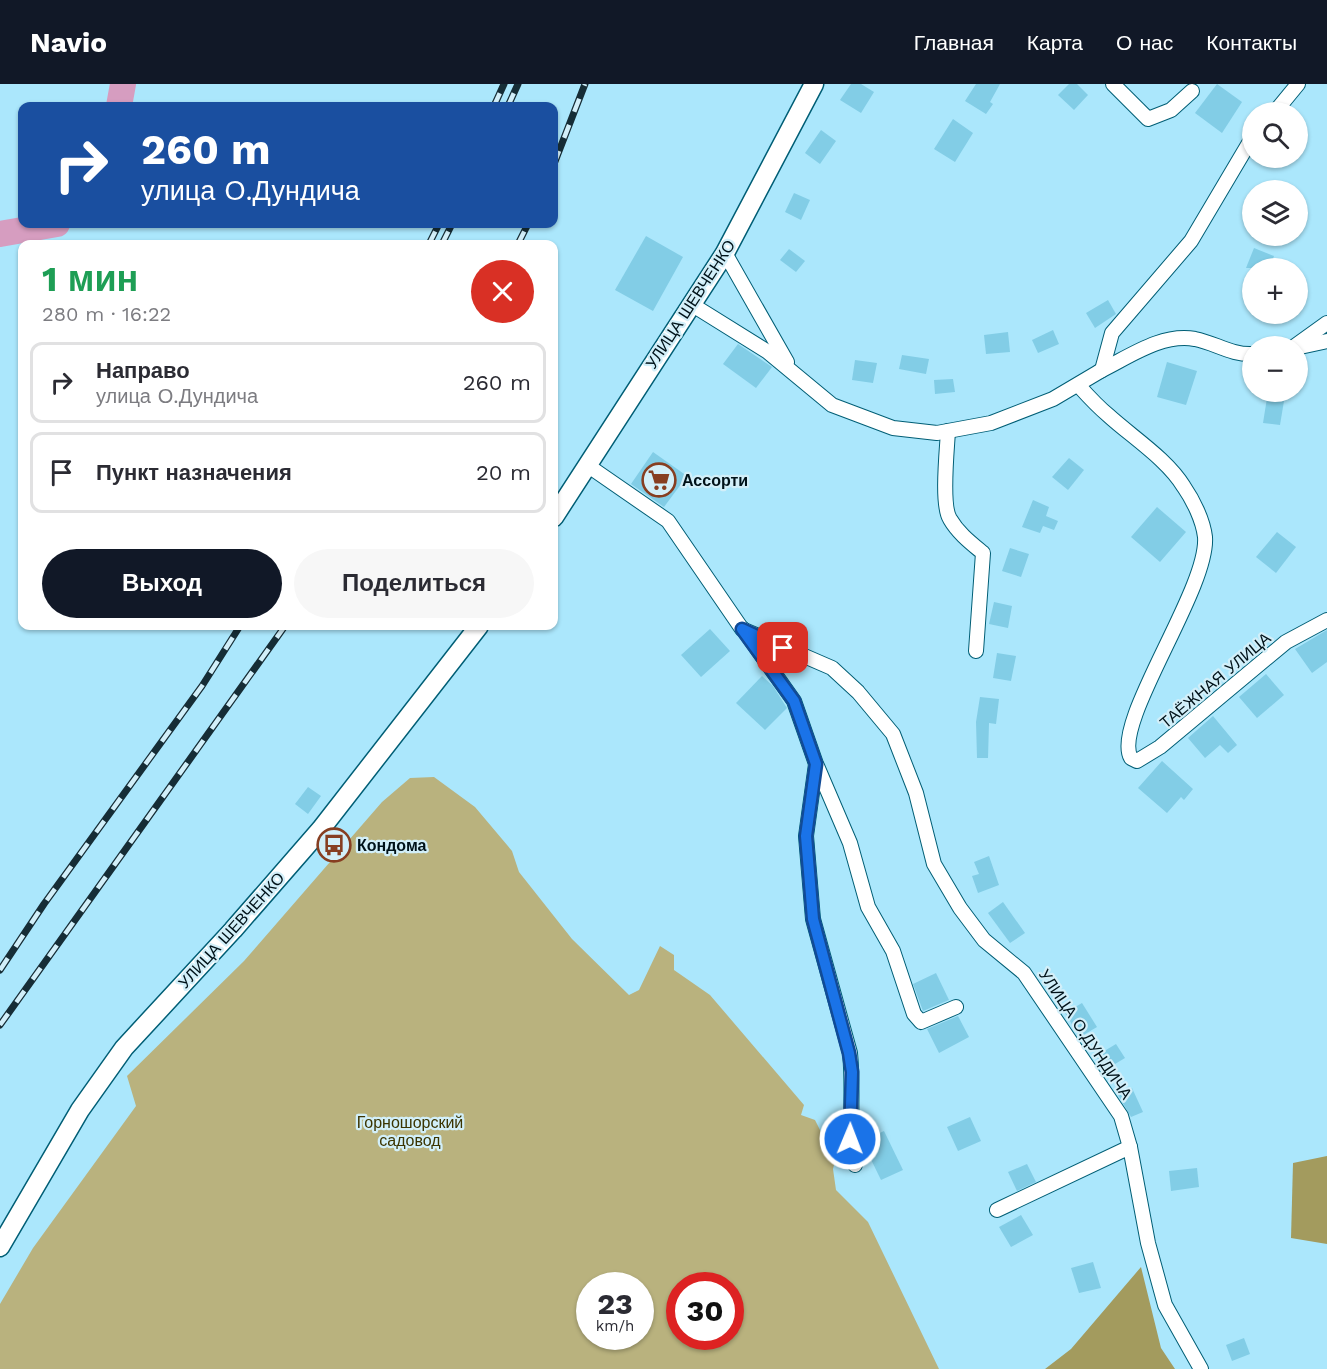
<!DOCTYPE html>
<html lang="ru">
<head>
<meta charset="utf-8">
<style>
  :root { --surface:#fff; --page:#f7f7f7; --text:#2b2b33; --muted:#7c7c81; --line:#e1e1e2; --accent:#111827 }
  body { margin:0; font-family:"Work Sans",sans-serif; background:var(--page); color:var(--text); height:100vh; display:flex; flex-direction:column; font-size:22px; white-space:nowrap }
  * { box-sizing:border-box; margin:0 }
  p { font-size:20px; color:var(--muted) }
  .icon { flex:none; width:33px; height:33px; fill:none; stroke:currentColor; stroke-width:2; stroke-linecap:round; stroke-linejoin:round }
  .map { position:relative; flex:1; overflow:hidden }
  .drawer { position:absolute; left:18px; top:156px; width:540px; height:390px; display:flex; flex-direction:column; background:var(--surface); border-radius:12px; box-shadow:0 2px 4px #0004 }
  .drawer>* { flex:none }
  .top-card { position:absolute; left:18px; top:18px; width:540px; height:126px; border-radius:12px; box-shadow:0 2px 4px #0004; background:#1a4fa0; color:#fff; overflow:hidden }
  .tools { position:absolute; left:1242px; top:18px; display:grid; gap:12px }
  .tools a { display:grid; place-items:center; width:66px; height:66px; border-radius:50%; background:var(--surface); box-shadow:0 2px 4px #0004; font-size:30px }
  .speed { position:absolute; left:576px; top:1188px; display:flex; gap:12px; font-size:30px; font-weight:700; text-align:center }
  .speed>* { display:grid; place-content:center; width:78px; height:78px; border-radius:50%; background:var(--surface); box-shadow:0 2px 4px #0004; line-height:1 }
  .speed small { font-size:15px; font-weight:400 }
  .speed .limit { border:9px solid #d22; background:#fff; color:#111 }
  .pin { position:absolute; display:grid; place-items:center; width:51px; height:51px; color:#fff; margin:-26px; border-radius:12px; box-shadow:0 3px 9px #0006 }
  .me { position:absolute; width:66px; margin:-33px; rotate:1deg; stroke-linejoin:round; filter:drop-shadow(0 0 4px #0008) }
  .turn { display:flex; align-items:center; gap:21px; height:126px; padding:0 24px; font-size:27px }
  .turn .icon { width:78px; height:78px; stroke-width:2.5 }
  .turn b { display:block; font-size:42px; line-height:51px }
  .round { display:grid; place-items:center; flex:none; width:63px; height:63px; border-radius:32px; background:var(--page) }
  .summary { display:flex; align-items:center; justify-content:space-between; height:102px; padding:0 24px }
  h1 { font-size:36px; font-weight:700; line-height:45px; color:#1e9e55 }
  .cta { display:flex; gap:12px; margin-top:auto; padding:12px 24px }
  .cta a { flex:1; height:69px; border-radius:36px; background:var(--accent); color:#fff; font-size:24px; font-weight:700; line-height:69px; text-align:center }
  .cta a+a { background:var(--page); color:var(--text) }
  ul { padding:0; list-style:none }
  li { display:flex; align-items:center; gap:18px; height:81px; margin:0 12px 9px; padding:0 12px; border:3px solid var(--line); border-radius:12px }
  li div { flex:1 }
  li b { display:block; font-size:22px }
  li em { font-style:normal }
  header { display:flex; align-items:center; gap:36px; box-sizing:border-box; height:84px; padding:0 30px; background:var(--accent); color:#fff }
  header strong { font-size:28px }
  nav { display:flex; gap:33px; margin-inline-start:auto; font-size:21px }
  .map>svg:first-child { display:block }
  .green { fill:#b9b27e; fill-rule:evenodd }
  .forest { fill:#a39b5e }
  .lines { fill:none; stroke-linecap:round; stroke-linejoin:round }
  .river { stroke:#d69dc0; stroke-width:26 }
  .building { fill:#82cde6 }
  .minor-casing { stroke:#005e75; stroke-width:16 }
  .major-casing { stroke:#005e75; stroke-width:21 }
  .minor { stroke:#fff; stroke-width:14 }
  .major { stroke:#fff; stroke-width:18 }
  .rail-casing { stroke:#162d36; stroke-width:7 }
  .rail { stroke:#d2eff9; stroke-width:4.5; stroke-dasharray:14; stroke-linecap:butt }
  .route-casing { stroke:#114b97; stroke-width:15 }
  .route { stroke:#1a73e8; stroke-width:10 }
  .labels { text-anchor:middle; stroke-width:4.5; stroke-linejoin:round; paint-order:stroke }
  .street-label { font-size:16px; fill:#001219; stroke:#d2eff9 }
  .poi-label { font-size:16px; font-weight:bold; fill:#001219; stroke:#d2eff9; text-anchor:start }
  .park-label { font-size:16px; fill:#3b3400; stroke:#d2eff9 }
</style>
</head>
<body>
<header>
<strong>Navio</strong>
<nav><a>Главная</a><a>Карта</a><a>О нас</a><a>Контакты</a></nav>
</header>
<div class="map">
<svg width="1327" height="1285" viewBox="0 0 1327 1285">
  <rect width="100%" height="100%" fill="#abe7fc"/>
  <path class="green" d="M434,693l41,30 37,44 7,21 53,67 57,56 10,-5 21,-44 14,9v15l36,25 94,110 -3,10 14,5 13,26 9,6 -4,17 3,21 32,32 71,147h-939v-65l33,-56 103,-142 -9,-30 117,-115 138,-159 28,-24zM590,1202h50v50h-50zM680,1202h50v50h-50z"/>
  <g class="forest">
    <polygon points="1327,1072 1327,1160 1291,1154 1293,1079"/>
    <polygon points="1141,1183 1161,1264 1175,1285 1045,1285 1071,1265"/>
  </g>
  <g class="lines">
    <g class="river">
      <polyline points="119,22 123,0"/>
      <polyline points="0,150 57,140"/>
    </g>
  </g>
  <g class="building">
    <polygon points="851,0 861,0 874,8 861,29 840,16"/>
    <polygon points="976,0 1000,0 990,18 993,20 986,30 965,17"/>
    <polygon points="1069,0 1077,0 1088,11 1074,26 1058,11"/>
    <polygon points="1217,0 1242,18 1222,49 1195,29"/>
    <polygon points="953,35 973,49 955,78 934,65"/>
    <polygon points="821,46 836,57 820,80 805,69"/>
    <polygon points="794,109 810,116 801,136 785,128"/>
    <polygon points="646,152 683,173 653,227 615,206"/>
    <polygon points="1254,164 1274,172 1269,184 1246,184"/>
    <polygon points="789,165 805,177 796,188 780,176"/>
    <polygon points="1108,216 1116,230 1095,244 1086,229"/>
    <polygon points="1053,246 1059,260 1038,269 1032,256"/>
    <polygon points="1008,248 1010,268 986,270 984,251"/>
    <polygon points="738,260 772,283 756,304 723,280"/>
    <polygon points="902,271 929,275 926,290 899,285"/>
    <polygon points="855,276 877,279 873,299 852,296"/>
    <polygon points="1167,278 1197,287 1186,321 1157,313"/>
    <polygon points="953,295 955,308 935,310 934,296"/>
    <polygon points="1267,314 1284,317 1280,341 1263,339"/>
    <polygon points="653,368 687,392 664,423 631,400"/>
    <polygon points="1069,374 1084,386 1068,406 1052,393"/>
    <polygon points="1033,416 1049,423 1046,432 1058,437 1054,446 1043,442 1040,449 1022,443"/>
    <polygon points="1157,423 1186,448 1160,478 1131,453"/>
    <polygon points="1277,448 1296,463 1276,489 1256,473"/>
    <polygon points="1010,464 1029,470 1021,493 1002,487"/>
    <polygon points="994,518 1012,522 1008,544 989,540"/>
    <polygon points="710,545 730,567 701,593 681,571"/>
    <polygon points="1327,546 1327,578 1312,589 1295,565"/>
    <polygon points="997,569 1016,572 1011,597 993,594"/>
    <polygon points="1266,590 1284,611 1257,634 1239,613"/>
    <polygon points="762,592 773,602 787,624 765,646 736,619"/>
    <polygon points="980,613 999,615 996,640 989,639 988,674 977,674 976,638"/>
    <polygon points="1213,632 1237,661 1228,669 1220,661 1205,674 1188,654"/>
    <polygon points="1162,677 1193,705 1184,716 1181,713 1167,729 1138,704"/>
    <polygon points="308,703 321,712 308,730 295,720"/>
    <polygon points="989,772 999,801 978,809 972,792 979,790 974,778"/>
    <polygon points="1003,818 1025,849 1010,859 988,829"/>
    <polygon points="936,889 949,916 923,927 913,900"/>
    <polygon points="1082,919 1097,943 1080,953 1065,929"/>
    <polygon points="958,932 969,953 939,969 927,945"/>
    <polygon points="1116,960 1125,974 1105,986 1096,972"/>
    <polygon points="1132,1004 1143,1028 1131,1033 1118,1011"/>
    <polygon points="970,1033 981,1057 958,1067 947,1043"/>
    <polygon points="884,1047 903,1086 881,1096 862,1057"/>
    <polygon points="1027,1080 1036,1098 1017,1107 1008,1088"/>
    <polygon points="1197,1084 1199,1103 1171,1107 1169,1087"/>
    <polygon points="1021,1131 1033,1151 1011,1163 999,1143"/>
    <polygon points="1093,1178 1101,1204 1079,1209 1071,1184"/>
    <polygon points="1244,1254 1250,1270 1232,1277 1226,1261"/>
  </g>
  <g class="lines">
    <g class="minor-casing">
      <g id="minor">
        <polyline points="1113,0 1148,35 1171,26 1192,7"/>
        <polyline points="1275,28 1298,0"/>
        <polyline points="725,169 787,278"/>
        <polyline points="691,220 768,268 832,321 893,344 937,349 991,339 1053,315 1102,286 1112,249 1191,157 1252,54"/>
        <polyline points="1295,262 1327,239"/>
        <polyline points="1300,263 1327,257"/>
        <path d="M1100,287c29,-14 61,-38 95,-32 20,4 37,16 57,15"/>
        <path d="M1079,302c9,10 18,20 29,29 24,22 59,44 76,72 9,13 19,33 21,50 4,52 -94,187 -74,221l6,3 23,-14 126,-105 41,-22"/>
        <path d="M948,347c-1,19 -7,74 2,88 8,14 21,24 33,34l-7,98"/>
        <polyline points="587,381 668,437 742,545 832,584 858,608 893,650 916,709 934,780 960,824 984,856 1024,889 1121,1032 1130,1063 1148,1159 1165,1221 1201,1285"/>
        <path d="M743,545l51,72 22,63 -10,72 7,83 37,134c4,37 -2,74 5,112"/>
        <polyline points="817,682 850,759 868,823 893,867 914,930 921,938 956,923"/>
        <polyline points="997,1126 1130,1063"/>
      </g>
    </g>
    <g class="major-casing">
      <g id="major">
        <polyline points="554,433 725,169 814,0"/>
        <polyline points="0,1163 80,1026 124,964 233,846 321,745 479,542"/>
      </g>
    </g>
    <use href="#minor" class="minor"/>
    <use href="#major" class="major"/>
    <g class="rail-casing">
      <g id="rail">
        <polyline points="494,22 504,0"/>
        <polyline points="508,22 518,0"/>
        <polyline points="554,80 585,0"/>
        <polyline points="429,160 439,140"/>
        <polyline points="442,160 452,140"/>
        <polyline points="518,160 528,140"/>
        <polyline points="0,886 44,820 202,602 240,542"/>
        <polyline points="0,941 285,542"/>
      </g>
    </g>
    <use href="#rail" class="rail"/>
  </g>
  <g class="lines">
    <g class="route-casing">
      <polyline id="route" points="783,564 742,545 794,617 816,680 806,752 813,835 849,969 852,988 850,1055"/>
    </g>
    <use href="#route" class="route"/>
  </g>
  <defs>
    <g id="supermarket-ring" transform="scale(1.725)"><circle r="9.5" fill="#d2eff9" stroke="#873e21" stroke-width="1.5"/><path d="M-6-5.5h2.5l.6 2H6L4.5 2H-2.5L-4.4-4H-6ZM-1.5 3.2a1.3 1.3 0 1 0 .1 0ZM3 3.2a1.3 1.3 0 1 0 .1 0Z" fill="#873e21"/></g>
    <g id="bus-ring" transform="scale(1.725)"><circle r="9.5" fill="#d2eff9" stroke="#873e21" stroke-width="1.5"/><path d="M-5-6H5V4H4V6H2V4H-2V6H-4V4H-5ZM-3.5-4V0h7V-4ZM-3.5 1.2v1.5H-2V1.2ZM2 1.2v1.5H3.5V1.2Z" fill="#873e21"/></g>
  </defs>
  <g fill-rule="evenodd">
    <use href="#supermarket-ring" x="659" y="396"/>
    <use href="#bus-ring" x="334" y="761"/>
  </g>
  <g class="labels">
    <g class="street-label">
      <text transform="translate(690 220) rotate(-57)" y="6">УЛИЦА ШЕВЧЕНКО</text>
      <text transform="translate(1215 596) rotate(-40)" y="6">ТАЁЖНАЯ УЛИЦА</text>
      <text transform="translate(231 846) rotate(-48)" y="6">УЛИЦА ШЕВЧЕНКО</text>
      <text transform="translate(1086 950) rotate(56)" y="6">УЛИЦА О.ДУНДИЧА</text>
    </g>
    <g class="poi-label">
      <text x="682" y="402">Ассорти</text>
      <text x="357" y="767">Кондома</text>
    </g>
    <g class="park-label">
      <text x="410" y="1044">Горношорский<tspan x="410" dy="18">садовод</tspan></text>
    </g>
  </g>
</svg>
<div class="tools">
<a><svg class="icon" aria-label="search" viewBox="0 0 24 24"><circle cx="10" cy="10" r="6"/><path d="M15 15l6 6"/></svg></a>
<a><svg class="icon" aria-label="layers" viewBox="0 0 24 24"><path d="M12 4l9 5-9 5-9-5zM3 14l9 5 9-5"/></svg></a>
<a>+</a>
<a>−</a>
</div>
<div class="speed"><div>23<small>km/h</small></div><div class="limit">30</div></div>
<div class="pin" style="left:783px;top:564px;background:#d93025"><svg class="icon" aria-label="arrive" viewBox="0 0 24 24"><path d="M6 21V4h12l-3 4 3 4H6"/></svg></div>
<svg class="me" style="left:850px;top:1055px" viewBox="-20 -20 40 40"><circle r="17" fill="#1a73e8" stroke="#fff" stroke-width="3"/><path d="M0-11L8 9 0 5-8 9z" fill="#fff"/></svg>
<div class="top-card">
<div class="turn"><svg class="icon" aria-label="right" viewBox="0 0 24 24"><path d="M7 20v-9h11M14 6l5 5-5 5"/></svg><div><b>260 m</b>улица О.Дундича</div></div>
</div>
<section class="drawer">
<div class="summary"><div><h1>1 мин</h1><p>280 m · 16:22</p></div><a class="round" style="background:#d93025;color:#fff"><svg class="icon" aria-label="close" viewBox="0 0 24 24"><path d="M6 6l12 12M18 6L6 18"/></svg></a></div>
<ul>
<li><svg class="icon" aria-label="right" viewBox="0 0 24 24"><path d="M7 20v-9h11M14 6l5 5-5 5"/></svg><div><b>Направо</b><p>улица О.Дундича</p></div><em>260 m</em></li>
<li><svg class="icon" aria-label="arrive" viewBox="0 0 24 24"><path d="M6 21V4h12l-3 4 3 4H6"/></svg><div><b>Пункт назначения</b></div><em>20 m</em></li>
</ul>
<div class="cta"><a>Выход</a><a>Поделиться</a></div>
</section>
</div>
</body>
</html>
